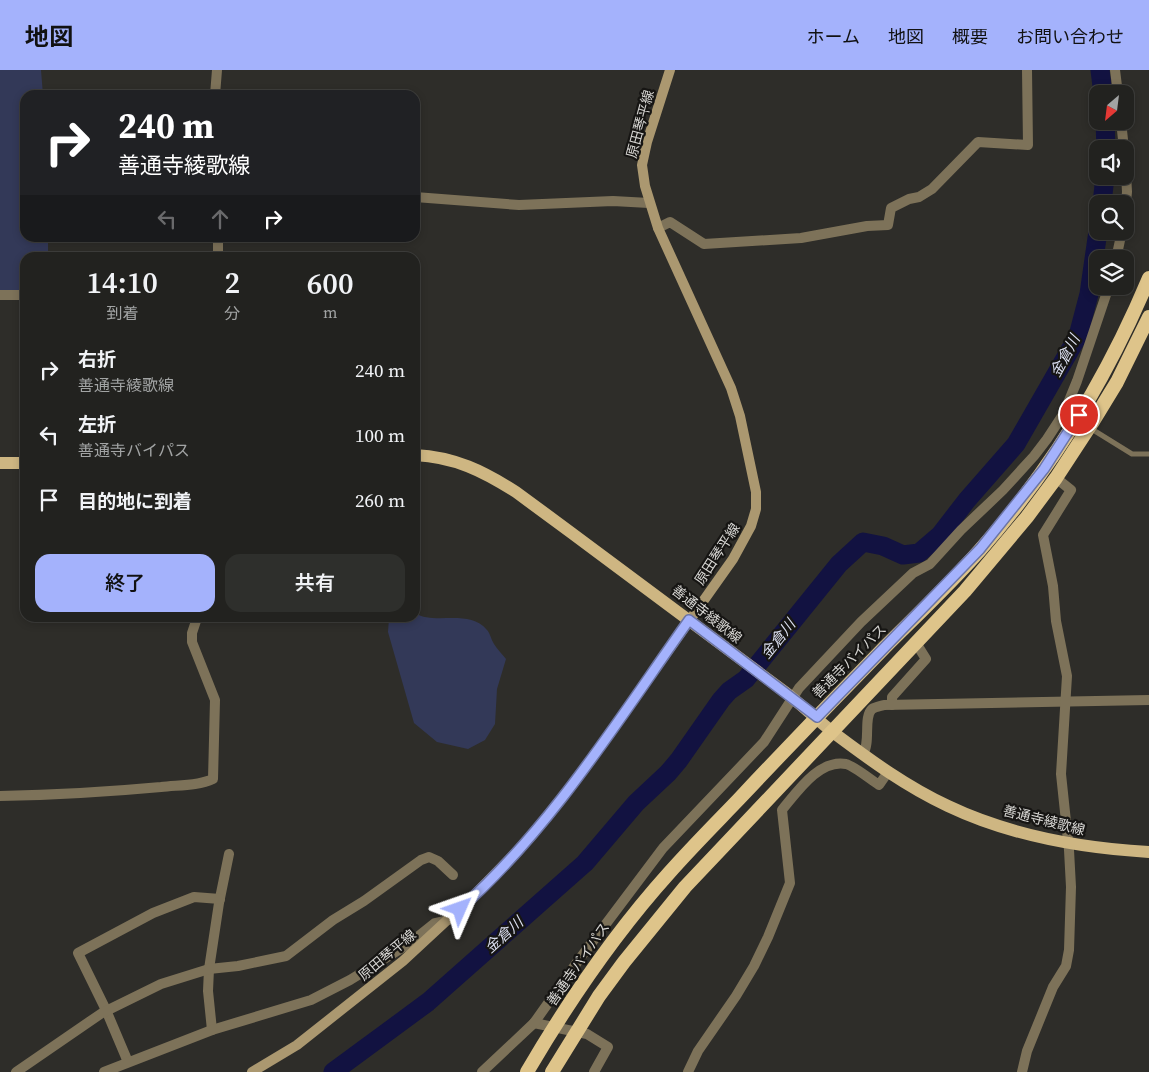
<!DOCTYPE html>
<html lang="ja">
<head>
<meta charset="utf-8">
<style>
  :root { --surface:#22221f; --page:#2e2f2c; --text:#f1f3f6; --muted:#a2a4a4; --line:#3f3f3d; --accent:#a4b2fc }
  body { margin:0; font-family:"Source Serif 4","Noto Sans JP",serif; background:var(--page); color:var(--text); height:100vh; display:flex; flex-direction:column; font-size:19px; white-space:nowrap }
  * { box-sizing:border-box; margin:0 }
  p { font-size:16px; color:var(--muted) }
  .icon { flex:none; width:28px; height:28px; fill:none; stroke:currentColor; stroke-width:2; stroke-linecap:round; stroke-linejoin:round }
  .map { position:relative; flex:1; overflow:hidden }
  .drawer { position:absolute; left:20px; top:182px; width:400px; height:370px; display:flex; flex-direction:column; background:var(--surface); border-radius:15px; box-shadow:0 2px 8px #0003,0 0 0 1px var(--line) }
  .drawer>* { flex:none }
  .guide { position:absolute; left:20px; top:20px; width:400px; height:152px; border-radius:15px; box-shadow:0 2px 8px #0003,0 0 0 1px var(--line); background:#202124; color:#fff; overflow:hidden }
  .needle { width:32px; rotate:208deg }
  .buttons { position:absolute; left:1089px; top:15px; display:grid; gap:10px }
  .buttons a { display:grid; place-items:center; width:45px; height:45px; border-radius:10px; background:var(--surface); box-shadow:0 2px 8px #0003,0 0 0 1px var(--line); font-size:25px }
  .pin { position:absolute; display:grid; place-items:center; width:42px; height:42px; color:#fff; margin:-21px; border:2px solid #fff; border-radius:50%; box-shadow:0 1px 5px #0007 }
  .me { position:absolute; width:55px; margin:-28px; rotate:47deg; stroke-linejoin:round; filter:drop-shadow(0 0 4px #0008) }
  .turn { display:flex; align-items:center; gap:18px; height:105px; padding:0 15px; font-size:22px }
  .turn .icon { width:65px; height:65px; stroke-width:2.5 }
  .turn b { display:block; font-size:35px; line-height:42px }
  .lanes { display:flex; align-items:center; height:48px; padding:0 15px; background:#0003; justify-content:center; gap:25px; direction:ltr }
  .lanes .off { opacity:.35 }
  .eta { display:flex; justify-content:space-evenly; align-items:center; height:85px; text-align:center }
  .eta b { font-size:30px; font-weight:600; line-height:35px }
  .primary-button { display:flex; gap:10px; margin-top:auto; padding:10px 15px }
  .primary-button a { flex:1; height:58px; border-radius:15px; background:var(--accent); color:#111; font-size:20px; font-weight:600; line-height:58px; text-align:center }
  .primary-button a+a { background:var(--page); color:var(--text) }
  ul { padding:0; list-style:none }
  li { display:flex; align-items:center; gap:15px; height:65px; padding:0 15px }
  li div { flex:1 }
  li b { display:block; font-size:19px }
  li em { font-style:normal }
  header { display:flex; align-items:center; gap:30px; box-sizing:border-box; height:70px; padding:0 25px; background:var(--accent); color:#111 }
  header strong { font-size:24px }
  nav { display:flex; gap:28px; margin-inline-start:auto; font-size:18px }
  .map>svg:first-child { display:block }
  .green { fill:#333958 }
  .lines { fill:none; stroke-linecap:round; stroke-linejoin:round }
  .river { stroke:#121241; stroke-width:19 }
  .service { stroke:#7d7259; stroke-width:5 }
  .minor { stroke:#7d7259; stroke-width:10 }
  .secondary { stroke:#ab9870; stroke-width:10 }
  .primary { stroke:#ceb682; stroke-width:12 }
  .trunk { stroke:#dec48a; stroke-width:14 }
  .route-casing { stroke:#6b74a4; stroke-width:12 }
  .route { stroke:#a4b2fc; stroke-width:9 }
  .labels { text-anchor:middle; stroke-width:4.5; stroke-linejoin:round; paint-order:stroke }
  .street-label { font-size:14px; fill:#d7d6d3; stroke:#161513 }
  .water-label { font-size:15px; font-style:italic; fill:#dbdff0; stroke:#161513 }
</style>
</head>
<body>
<header>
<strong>地図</strong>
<nav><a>ホーム</a><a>地図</a><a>概要</a><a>お問い合わせ</a></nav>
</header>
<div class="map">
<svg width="1149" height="1002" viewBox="0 0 1149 1002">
  <rect width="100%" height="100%" fill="#2e2d29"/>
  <g class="green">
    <polygon points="0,0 41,0 43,25 25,25 25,168 48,168 48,187 25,188 25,220 0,220"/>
    <path d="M415,543c20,13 53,-5 72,17 3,3 4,9 7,14 3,5 8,10 12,15l-9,30 -2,35 -10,16 -17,9 -31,-7 -23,-19 -26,-91 1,-14h26z"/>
  </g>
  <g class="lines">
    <g class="river">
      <polyline points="1100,0 1103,24"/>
      <polyline points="1105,51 1106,79"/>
      <polyline points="1102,134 1105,106"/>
      <polyline points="333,1002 428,932 585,793 636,733 668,703 679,690 721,630 729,621 746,609 839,494 863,472 883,476 903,485 919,483 940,465 967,430 1016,374 1078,266 1089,224 1098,161"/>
    </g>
    <polyline class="service" points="1090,358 1132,384 1149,384"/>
    <g class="minor">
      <polyline points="1115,0 1118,24"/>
      <polyline points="215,25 217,0"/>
      <polyline points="1121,51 1124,79"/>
      <polyline points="1125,84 1127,122 1125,141"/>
      <polyline points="415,127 519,135 613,131 649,133"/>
      <polyline points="658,158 670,152 704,174 801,168 867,156 888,155 891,138 909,129 919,127 932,119 978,72 1028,75 1027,0"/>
      <polyline points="218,188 218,168"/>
      <polyline points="1116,189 1122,161"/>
      <polyline points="0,225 25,225"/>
      <polyline points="892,635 892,627 926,589 916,573"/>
      <path d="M863,684c8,-12 0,-37 9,-45 3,-2 9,-3 12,-4l265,-5"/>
      <path d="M0,726c54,-1 107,-4 161,-9 16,-2 37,-1 52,-8l2,-79 -23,-58v-9l5,-15"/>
      <polyline points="534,953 587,964 608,977 594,1002"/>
      <polyline points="212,960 208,921 209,899 219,833 229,784"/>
      <polyline points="128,992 106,940 78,883 153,843 194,827 220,829"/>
      <polyline points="16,1002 102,943 161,914 209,899 238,896 286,886 333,850 364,831 421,790 429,787 438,791 453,805"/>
      <polyline points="104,1002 212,960 311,930 350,910 410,873 435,853 448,850"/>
      <polyline points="482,1002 534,953 578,891 663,778 764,672 799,618 861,552 913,503 930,494 961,460 1003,420 1034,386 1047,369 1064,343 1077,311 1109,216"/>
      <path d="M688,1002l10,-21 38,-55 18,-30 14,-29 22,-54 -8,-73c15,-18 37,-51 64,-46 8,2 25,16 33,21l9,-13"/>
      <polyline points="1022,1002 1027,981 1053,917 1066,896 1069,880 1071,817 1069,780 1061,704 1067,606 1056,551 1053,516 1043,465 1071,420 1056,408"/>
    </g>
    <polyline class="secondary" points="252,1002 297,975 403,891 471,828 530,768 585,698 733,489 751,456 756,439 756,422 740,346 731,318 658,158 645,116 642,95 647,72 670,0"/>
    <g class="primary">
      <path d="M415,385c40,2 68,16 101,37 90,66 179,133 269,200 17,13 32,28 49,41 36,27 73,54 114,73 63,30 133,42 201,46"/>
      <polyline points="0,393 25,393"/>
    </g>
    <g class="trunk">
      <path d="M527,1002c41,-70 87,-138 142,-199 22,-25 46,-49 70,-74 48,-51 96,-101 145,-151 32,-32 66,-64 96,-98 71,-80 128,-174 169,-272"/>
      <polyline points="552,1002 599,926 624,892 685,817 965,521 1027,447 1056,408 1092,353 1117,312 1149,247"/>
    </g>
  </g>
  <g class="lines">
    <g class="route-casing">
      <path id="route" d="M460,839c92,-82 158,-189 229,-289l128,97 163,-168 64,-80 35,-54"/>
    </g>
    <use href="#route" class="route"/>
  </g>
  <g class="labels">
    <g class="street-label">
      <text transform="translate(640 54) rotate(-75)" y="5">原田琴平線</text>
      <text transform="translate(717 484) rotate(-57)" y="5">原田琴平線</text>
      <text transform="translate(707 544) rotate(38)" y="5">善通寺綾歌線</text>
      <text transform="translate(849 591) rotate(-45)" y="5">善通寺バイパス</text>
      <text transform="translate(1044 750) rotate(14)" y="5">善通寺綾歌線</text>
      <text transform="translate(387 885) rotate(-40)" y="5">原田琴平線</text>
      <text transform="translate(578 894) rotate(-55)" y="5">善通寺バイパス</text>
    </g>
    <g class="water-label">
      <text transform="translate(1065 286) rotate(-62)" y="5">金倉川</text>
      <text transform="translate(778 569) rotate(-51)" y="5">金倉川</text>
      <text transform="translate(504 865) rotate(-42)" y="5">金倉川</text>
    </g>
  </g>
</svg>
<div class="buttons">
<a><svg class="needle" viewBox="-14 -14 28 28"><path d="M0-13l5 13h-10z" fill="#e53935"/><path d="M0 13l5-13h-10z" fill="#a2a4a4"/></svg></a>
<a><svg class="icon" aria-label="sound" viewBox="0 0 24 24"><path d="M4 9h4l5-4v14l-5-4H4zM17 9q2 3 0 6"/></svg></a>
<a><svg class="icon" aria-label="search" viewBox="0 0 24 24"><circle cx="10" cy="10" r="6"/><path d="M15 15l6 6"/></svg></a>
<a><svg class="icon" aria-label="layers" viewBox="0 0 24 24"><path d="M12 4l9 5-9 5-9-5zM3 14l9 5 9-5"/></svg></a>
</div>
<div class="pin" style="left:1079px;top:345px;background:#d93025"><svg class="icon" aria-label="arrive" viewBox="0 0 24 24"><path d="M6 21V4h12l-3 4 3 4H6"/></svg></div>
<svg class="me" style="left:460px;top:839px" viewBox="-20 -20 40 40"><path d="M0-17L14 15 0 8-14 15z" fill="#a4b2fc" stroke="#fff" stroke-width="4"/></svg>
<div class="guide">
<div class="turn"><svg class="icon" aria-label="right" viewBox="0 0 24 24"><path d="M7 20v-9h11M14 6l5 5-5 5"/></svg><div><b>240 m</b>善通寺綾歌線</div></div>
<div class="lanes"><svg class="icon off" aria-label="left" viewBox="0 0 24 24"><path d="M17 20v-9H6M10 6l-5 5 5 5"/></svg><svg class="icon off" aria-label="ahead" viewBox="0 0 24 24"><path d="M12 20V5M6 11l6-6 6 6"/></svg><svg class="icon" aria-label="right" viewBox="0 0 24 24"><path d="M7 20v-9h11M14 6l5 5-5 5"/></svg></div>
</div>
<section class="drawer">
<div class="eta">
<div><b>14:10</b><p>到着</p></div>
<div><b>2</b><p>分</p></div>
<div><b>600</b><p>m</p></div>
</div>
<ul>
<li><svg class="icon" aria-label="right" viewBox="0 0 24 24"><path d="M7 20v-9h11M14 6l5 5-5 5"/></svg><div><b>右折</b><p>善通寺綾歌線</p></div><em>240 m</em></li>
<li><svg class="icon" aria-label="left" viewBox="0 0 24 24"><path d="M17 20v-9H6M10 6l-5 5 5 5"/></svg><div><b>左折</b><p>善通寺バイパス</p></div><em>100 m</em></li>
<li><svg class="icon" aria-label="arrive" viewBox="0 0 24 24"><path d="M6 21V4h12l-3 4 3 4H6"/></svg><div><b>目的地に到着</b></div><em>260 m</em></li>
</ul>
<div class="primary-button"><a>終了</a><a>共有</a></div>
</section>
</div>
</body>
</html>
